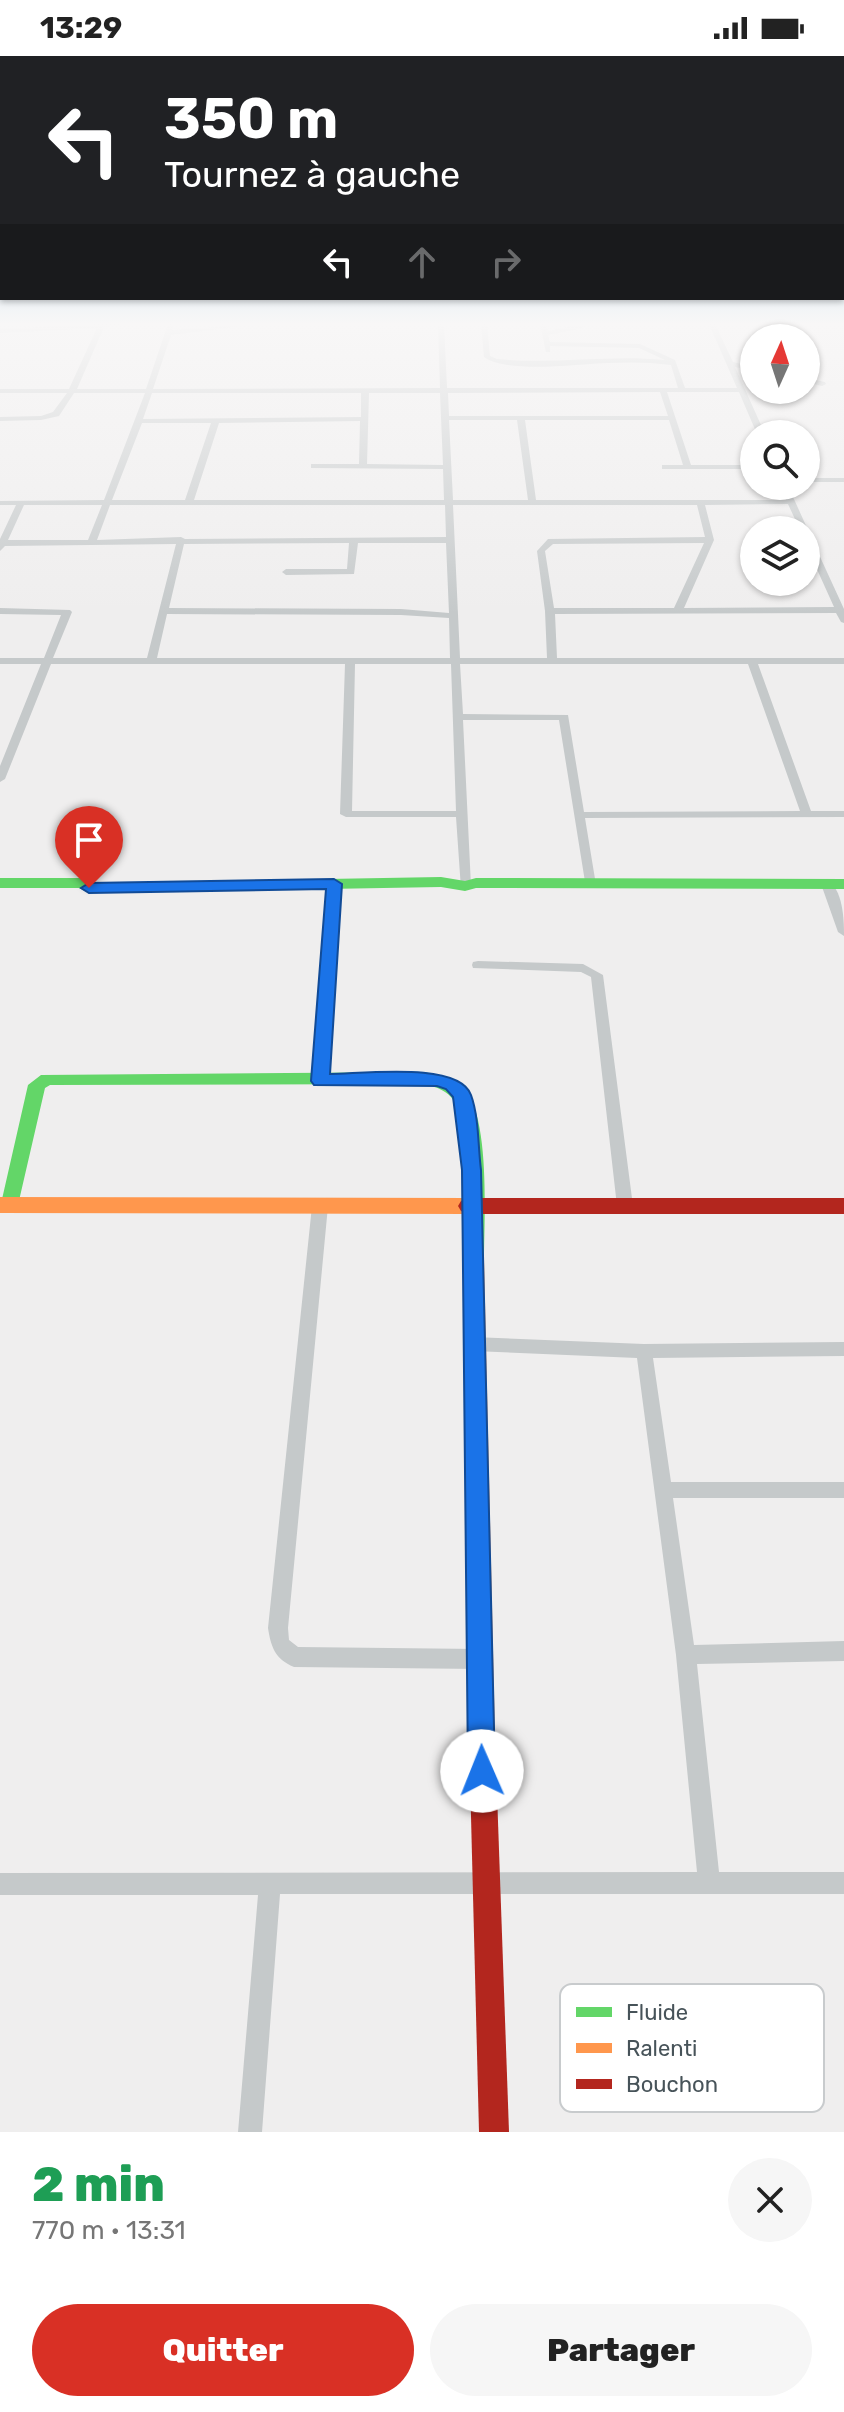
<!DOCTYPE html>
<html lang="fr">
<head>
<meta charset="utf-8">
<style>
  :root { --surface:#fff; --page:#f6f6f6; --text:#222; --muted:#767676; --accent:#d93025 }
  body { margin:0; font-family:Rubik,sans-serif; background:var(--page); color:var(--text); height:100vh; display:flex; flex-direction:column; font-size:30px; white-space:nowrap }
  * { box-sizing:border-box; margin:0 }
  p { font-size:26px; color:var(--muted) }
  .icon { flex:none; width:44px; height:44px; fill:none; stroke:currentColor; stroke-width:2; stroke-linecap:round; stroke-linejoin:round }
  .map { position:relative; height:2076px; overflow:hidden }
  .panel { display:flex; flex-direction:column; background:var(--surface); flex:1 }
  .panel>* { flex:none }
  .banner { position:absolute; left:0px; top:0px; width:844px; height:244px; box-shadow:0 2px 6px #0004; background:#202124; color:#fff; overflow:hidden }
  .needle { width:52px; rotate:3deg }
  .fabs { position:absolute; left:740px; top:268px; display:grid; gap:16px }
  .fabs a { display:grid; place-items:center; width:80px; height:80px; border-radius:50%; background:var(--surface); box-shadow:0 2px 6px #0004; font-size:40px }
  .pin { position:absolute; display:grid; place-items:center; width:68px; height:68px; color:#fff; margin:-82px -34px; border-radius:50% 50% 50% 0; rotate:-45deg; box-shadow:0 0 8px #0007 }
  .pin .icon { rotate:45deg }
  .me { position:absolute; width:88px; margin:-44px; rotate:359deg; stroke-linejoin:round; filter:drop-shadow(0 0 6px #0008) }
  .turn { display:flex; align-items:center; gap:28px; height:168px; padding:0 32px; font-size:36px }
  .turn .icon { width:104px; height:104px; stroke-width:2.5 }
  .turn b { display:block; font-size:56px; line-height:68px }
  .lanes { display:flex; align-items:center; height:76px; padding:0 32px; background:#0003; justify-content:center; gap:40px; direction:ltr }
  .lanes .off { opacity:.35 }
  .round { display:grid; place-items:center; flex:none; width:84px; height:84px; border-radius:42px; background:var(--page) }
  .headline { display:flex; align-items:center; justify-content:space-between; height:136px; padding:0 32px }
  h1 { font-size:48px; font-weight:800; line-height:60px; color:#1e9e55 }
  .primary-button { display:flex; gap:16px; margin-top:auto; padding:16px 32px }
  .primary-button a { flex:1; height:92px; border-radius:48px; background:var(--accent); color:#fff; font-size:32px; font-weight:800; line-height:92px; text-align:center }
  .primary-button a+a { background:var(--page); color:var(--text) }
  .status { display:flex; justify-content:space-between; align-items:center; height:56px; padding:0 40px; background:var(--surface); direction:ltr }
  .status svg { height:22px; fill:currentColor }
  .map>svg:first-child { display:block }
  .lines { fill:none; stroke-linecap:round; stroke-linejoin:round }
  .street { fill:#c5c9ca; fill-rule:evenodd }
  .fast { fill:#63d668; fill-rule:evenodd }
  .slow { fill:#ff974d; fill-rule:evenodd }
  .jam { fill:#b3261e; fill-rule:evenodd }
  .route { fill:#1a73e8; stroke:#114b97; stroke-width:2 }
  .key { fill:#fff; stroke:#c8cbcd; stroke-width:2 }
  .key-label { font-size:22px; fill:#475359 }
</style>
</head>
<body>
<div class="status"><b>13:29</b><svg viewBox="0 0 49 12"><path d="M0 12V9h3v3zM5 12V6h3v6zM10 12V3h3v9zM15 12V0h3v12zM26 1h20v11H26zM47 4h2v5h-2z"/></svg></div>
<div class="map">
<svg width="844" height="2076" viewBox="0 0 844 2076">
  <rect width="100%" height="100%" fill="#efeeee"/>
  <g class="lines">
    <g class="street">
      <path d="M94,268h35l-25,3 -27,62h69l22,-65h6l-2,6 85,-6 -86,11 -18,54 287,-1 -2,-64h6l3,64h231l-7,-23c-21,-3 -42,-3 -63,-2 -31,1 -100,11 -124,-6l-3,-33h6l3,32 7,3c56,6 112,-5 168,1l-26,-12 -89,-2v6h-4l-6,-28h6l2,7 35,-7v4l-35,7 2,7 90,2 35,16 10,28h52l-28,-64h6l18,38 21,5v4l-19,-4 30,67h-8l-18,-42h-72l24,73h63v4h-92v-4h21l-14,-45h-144l11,80h250l-6,-14h8l20,44 -1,2 -7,-2 -12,-26 -83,1 9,35 -30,68 150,-1 -28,-62v-13l4,3 34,74v14l-3,-1 -5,-9 -281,1 2,44h287v6h-86l53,147h33v6l-259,1 11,67 -2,3h-8l-27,-168h-96l8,166 -6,4 -4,-1 -5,-72h-110l-6,-3 5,-150h-294l-46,115 -5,3v-16l41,-102h-41v-6h44l17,-43 -61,-1v-6l70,2 2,2 -19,46h94l29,-114 -171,2 -5,5v-12l16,-34h-16v-4l104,-1 41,-107h-71l-15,23 -18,4 -41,1v-4l41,-1 12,-4 14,-19h-67v-4h69l28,-61 -97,5v-4zM660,336l8,24h-219l-1,-23zM152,337h209v24l-218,2zM369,337h71l3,72 -76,-1zM449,364h68l11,80h-75zM360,365l-1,43h-48v4l132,1 1,31h-250l25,-77zM142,367h69l-26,77h-73zM24,449h78l-14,35h-80zM110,449h335l1,32 -261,2 -4,-2 -84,3zM453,449h244l8,32 -157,2 -11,12 8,60 2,47h-87zM349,487l-2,26h-61l-4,3 4,3 68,-1 4,-31h88l3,70 -48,-4 -232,-1 15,-64zM704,487l-30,65h-120l-9,-57 8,-7zM167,558l234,1 48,3 1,40h-293zM355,608h96l5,147h-104zM460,608h288l52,147 -216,1 -16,-97 -105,-1z"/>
      <polygon points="806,322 825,326 826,328 822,330 806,326"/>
      <rect x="806" y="422" width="38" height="4"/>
      <polygon points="334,824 340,828 327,1025 320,1030 313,1025 328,828"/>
      <path d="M827,824c16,9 17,39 17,56l-6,-4 -17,-48z"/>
      <polygon points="478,905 583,908 603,919 633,1150 630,1154 620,1154 617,1150 591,921 581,916 473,912 472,909 473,906"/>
      <path d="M320,1144l5,2 3,4 -40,422 1,12 9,7 181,2 7,3 3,7 -3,7 -7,3 -185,-2c-19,-8 -23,-20 -26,-39l44,-422 3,-4z"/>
      <polygon points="473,1281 644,1288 844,1286 844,1300 653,1302 671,1426 844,1426 844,1442 673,1442 694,1589 844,1585 844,1605 697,1608 719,1816 844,1816 844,1838 280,1838 262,2076 238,2076 258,1839 0,1839 0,1817 697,1816 676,1599 637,1302 473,1295 467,1293 465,1288 467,1283"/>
    </g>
    <g class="fast">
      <polygon points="441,821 465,825 476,822 844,823 844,833 476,832 465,835 441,831 89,837 79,832 0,832 0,822 83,822 93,827"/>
      <path d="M423,1016c14,3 30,5 40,16 28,27 21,132 21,171l-3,6 -7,2 -7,-2 -3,-6c0,-34 8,-137 -13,-162 -7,-8 -18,-11 -28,-13l-373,1 -5,3 -27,117 -3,5 -7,3 -8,-5 28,-123 13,-10z"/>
    </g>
    <g class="slow">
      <polygon points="0,1141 468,1142 475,1145 478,1150 475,1155 468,1158 0,1157"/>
      <polygon points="474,1195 481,1197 484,1203 495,1681 491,1690 482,1694 473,1690 469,1681 464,1203 467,1197"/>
    </g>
    <g class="jam">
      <polygon points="468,1142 844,1142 844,1158 468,1158 461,1155 458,1150 461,1145"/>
      <polygon points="482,1668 491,1672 495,1681 509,2076 479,2076 469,1681 473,1672"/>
    </g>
  </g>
  <linearGradient id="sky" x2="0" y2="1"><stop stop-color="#8fc7e8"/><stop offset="0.48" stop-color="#f8f7f7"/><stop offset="1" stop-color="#f8f7f7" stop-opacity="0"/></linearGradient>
  <rect width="844" height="558" fill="url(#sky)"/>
  <path class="route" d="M334,823l8,5 -12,190c31,0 129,-13 141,21 8,22 7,52 10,75l14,601 -4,10 -9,4 -10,-4 -4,-10 -6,-601 -9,-73 -7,-8 -9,-3 -123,-1 -3,-4 15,-192 -237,4 -8,-5 8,-5z"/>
  <rect x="560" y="1928" width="264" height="128" rx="12" class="key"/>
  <rect x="576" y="1951" width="36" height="10" fill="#63d668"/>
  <rect x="576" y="1987" width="36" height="10" fill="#ff974d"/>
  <rect x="576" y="2023" width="36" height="10" fill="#b3261e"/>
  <g class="key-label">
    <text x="626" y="1964">Fluide</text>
    <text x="626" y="2000">Ralenti</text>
    <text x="626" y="2036">Bouchon</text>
  </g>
</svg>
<div class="fabs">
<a><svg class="needle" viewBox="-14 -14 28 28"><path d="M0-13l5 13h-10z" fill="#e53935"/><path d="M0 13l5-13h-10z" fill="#767676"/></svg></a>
<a><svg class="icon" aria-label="search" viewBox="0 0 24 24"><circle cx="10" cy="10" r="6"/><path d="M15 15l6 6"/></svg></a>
<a><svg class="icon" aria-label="layers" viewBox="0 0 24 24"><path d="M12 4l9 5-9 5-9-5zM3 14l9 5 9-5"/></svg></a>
</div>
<div class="pin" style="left:89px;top:832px;background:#d93025"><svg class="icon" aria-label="arrive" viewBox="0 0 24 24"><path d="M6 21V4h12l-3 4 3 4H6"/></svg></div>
<svg class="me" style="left:482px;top:1715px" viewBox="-20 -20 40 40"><circle r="19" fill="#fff"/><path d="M0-13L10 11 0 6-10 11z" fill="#1a73e8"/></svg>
<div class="banner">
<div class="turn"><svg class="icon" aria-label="left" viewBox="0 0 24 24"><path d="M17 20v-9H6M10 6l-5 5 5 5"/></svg><div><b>350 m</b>Tournez à gauche</div></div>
<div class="lanes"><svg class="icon" aria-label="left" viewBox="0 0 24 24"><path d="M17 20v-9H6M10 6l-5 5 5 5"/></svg><svg class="icon off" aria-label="ahead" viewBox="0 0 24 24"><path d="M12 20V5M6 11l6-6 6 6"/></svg><svg class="icon off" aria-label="right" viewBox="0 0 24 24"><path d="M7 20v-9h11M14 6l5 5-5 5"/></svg></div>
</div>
</div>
<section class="panel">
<div class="headline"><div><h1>2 min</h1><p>770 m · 13:31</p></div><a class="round"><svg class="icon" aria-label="close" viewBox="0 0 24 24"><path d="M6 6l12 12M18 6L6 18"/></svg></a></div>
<div class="primary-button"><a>Quitter</a><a>Partager</a></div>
</section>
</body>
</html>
